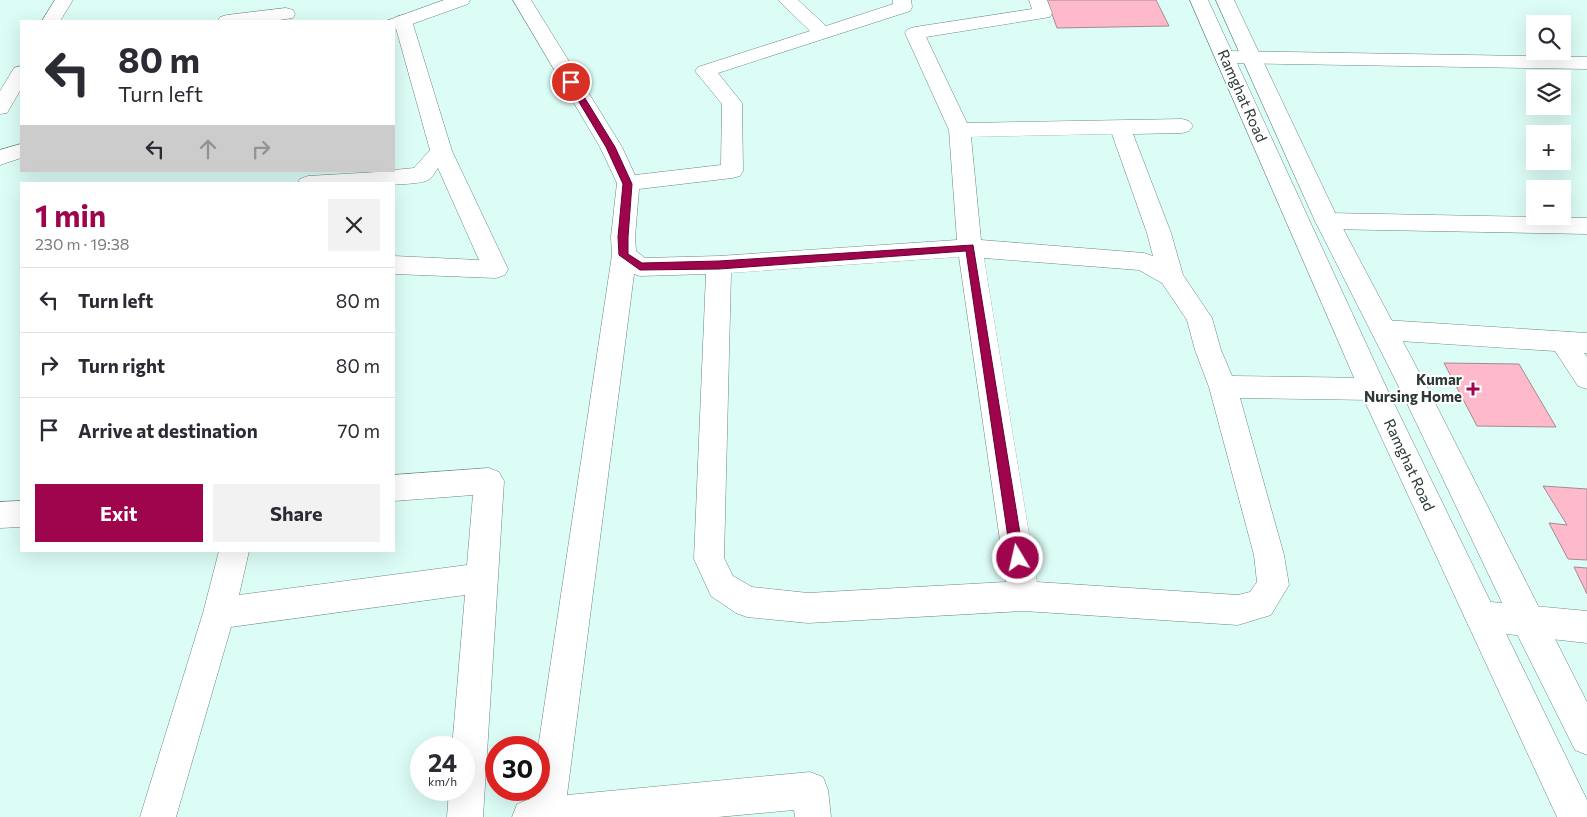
<!DOCTYPE html>
<html lang="en">
<head>
<meta charset="utf-8">
<style>
  :root { --surface:#fff; --page:#f2f2f3; --text:#2b2b33; --muted:#7c7c81; --line:#e1e1e2; --accent:#9f054c }
  body { margin:0; font-family:Commissioner,sans-serif; background:var(--page); color:var(--text); height:100vh; display:flex; flex-direction:column; font-size:19px; white-space:nowrap }
  * { box-sizing:border-box; margin:0 }
  p { font-size:16px; color:var(--muted) }
  .icon { flex:none; width:28px; height:28px; fill:none; stroke:currentColor; stroke-width:2; stroke-linecap:round; stroke-linejoin:round }
  .map { position:relative; flex:1; overflow:hidden }
  .drawer { position:absolute; left:20px; top:182px; width:375px; height:370px; display:flex; flex-direction:column; background:var(--surface); border-radius:0px; box-shadow:0 5px 20px #0002 }
  .drawer>* { flex:none }
  .guide { position:absolute; left:20px; top:20px; width:375px; height:152px; border-radius:0px; box-shadow:0 5px 20px #0002; background:#fff; color:var(--text); overflow:hidden }
  .fabs { position:absolute; left:1526px; top:15px; display:grid; gap:10px }
  .fabs a { display:grid; place-items:center; width:45px; height:45px; border-radius:0px; background:var(--surface); box-shadow:0 5px 20px #0002; font-size:25px }
  .speed { position:absolute; left:410px; top:736px; display:flex; gap:10px; font-size:25px; font-weight:700; text-align:center }
  .speed>* { display:grid; place-content:center; width:65px; height:65px; border-radius:50%; background:var(--surface); box-shadow:0 5px 20px #0002; line-height:1 }
  .speed small { font-size:12px; font-weight:400 }
  .speed .limit { border:8px solid #d22; background:#fff; color:#111 }
  .pin { position:absolute; display:grid; place-items:center; width:42px; height:42px; color:#fff; margin:-21px; border:2px solid #fff; border-radius:50%; box-shadow:0 1px 5px #0007 }
  .me { position:absolute; width:55px; margin:-28px; rotate:351deg; stroke-linejoin:round; filter:drop-shadow(0 0 4px #0008) }
  .turn { display:flex; align-items:center; gap:18px; height:105px; padding:0 15px; font-size:22px }
  .turn .icon { width:65px; height:65px; stroke-width:2.5 }
  .turn b { display:block; font-size:35px; line-height:42px }
  .lanes { display:flex; align-items:center; height:48px; padding:0 15px; background:#0003; justify-content:center; gap:25px; direction:ltr }
  .lanes .off { opacity:.35 }
  .round { display:grid; place-items:center; flex:none; width:52px; height:52px; border-radius:0px; background:var(--page) }
  .overview { display:flex; align-items:center; justify-content:space-between; height:85px; padding:0 15px }
  h1 { font-size:30px; font-weight:700; line-height:38px; color:var(--accent) }
  .button { display:flex; gap:10px; margin-top:auto; padding:10px 15px }
  .button a { flex:1; height:58px; border-radius:0px; background:var(--accent); color:#fff; font-size:20px; font-weight:700; line-height:58px; text-align:center }
  .button a+a { background:var(--page); color:var(--text) }
  ul { padding:0; list-style:none }
  li { display:flex; align-items:center; gap:15px; height:65px; padding:0 15px; border-top:1px solid var(--line) }
  li div { flex:1 }
  li b { display:block; font-size:19px }
  li em { font-style:normal }
  .map>svg:first-child { display:block }
  .building { fill:#febaca; stroke:#a58a90 }
  .lines { fill:none; stroke-linecap:round; stroke-linejoin:round }
  .minor-casing { stroke:#6a8782; stroke-width:1 }
  .tertiary-casing { stroke:#6a8782; stroke-width:1 }
  .secondary-casing { stroke:#6a8782; stroke-width:1 }
  .minor { fill:#fff; fill-rule:evenodd }
  .tertiary { fill:#fff; fill-rule:evenodd }
  .secondary { fill:#fff; fill-rule:evenodd }
  .route { fill:#9f054c; stroke:#670331 }
  .poi-dot { fill:#9f054c; stroke:#fff; stroke-width:2 }
  .labels { text-anchor:middle; stroke-width:4; stroke-linejoin:round; paint-order:stroke }
  .street-label { font-size:15px; fill:#2c3936; stroke:#fff }
  .poi-label { font-size:15px; font-weight:bold; fill:#2c3936; stroke:#fff; text-anchor:end }
</style>
</head>
<body>
<div class="map">
<svg width="1587" height="817" viewBox="0 0 1587 817">
  <rect width="100%" height="100%" fill="#dcfcf6"/>
  <g class="building">
    <polygon points="1047,0 1156,0 1169,26 1057,28"/>
    <polygon points="1444,363 1519,364 1556,427 1477,426"/>
    <polygon points="1543,486 1587,489 1587,560 1568,559 1549,523 1567,525"/>
    <polygon points="1574,567 1587,568 1587,594"/>
  </g>
  <g class="lines">
    <g class="minor-casing">
      <g id="minor">
        <path d="M513,0h18l91,147 13,28 86,-10 1,-61 -27,-33 3,-4 112,-36 -32,-31h20l28,26 67,-22v-4h18l1,7 -2,4 -192,62 24,30 1,68 -3,5 -8,2 -93,11 -4,48 1,14 9,7 74,-2 238,-16 -8,-110 -44,-97 3,-4 7,-2 117,-18 -3,-9h18l5,13 -2,4 -124,20 41,86 215,-4 7,2 4,5 -4,5 -7,2 -49,1 38,99 12,42 29,43 9,32 11,26 141,2 10,3 4,8 -4,8 -10,3 -133,-2 44,157 5,30 -18,30 -33,10 -214,-14 -216,12 -61,-6 -11,-4 -25,-17 -17,-37 12,-285 -66,2 -6,-2 -67,521 243,-23 13,5 5,13 3,27h-36l-1,-7 -76,7h-206l5,-13 13,-5 1,-9h8l-1,-42 74,-493 -1,-18 6,-54 -17,-36zM1112,134l35,99 6,23 -9,-3 -163,-13 -10,-103zM959,257l47,325 -198,11 -56,-6 -19,-11 -9,-18 7,-285zM984,258l155,12 23,13 25,37 8,30 14,37 45,168 3,27 -7,10 -12,3 -201,-13z"/>
        <polygon points="286,8 293,10 295,14 293,18 272,21 218,21 220,17 227,15"/>
        <path d="M403,15l7,2 2,4 40,130 56,118 -3,6 -9,3 -102,-4v-18l85,4 -41,-92c-3,4 -6,10 -10,12 -12,8 -110,4 -131,4l3,-5 8,-3 86,-5v-1l20,-2 16,-18 -36,-129 2,-4z"/>
        <polygon points="1226,51 1587,57 1587,69 1226,63 1219,61 1216,57 1219,53"/>
        <polygon points="1327,213 1587,218 1587,234 1327,229 1319,227 1315,221 1319,215"/>
        <polygon points="1384,320 1587,333 1587,353 1584,353 1587,357 1587,389 1578,386 1555,351 1384,340 1375,337 1371,330 1375,323"/>
        <polygon points="489,468 499,472 504,481 483,817 447,817 449,790 464,790 464,748 452,748 465,595 231,627 176,817 140,817 203,613 219,551 249,551 239,595 467,565 473,495 394,501 394,475"/>
        <polygon points="21,501 21,527 0,528 0,502"/>
        <polygon points="1480,601 1587,611 1587,643 1480,631 1469,627 1464,616 1469,605"/>
      </g>
    </g>
    <g class="tertiary-casing">
      <g id="tertiary">
        <polygon points="55,0 73,0 60,21 42,21"/>
        <polygon points="444,0 470,0 468,4 401,28 394,30 394,21 386,21"/>
        <polygon points="21,66 21,89 7,113 0,114 0,91 14,68"/>
        <polygon points="21,144 21,158 0,165 0,150"/>
      </g>
    </g>
    <g class="secondary-casing">
      <g id="secondary">
        <polygon points="1190,0 1208,0 1387,389 1587,800 1587,817 1557,817 1359,389"/>
        <polygon points="1216,0 1234,0 1339,221 1427,387 1587,702 1587,755 1575,750 1516,632 1403,395 1315,221"/>
      </g>
    </g>
    <use href="#minor" class="minor"/>
    <use href="#tertiary" class="tertiary"/>
    <use href="#secondary" class="secondary"/>
  </g>
  <polygon class="route" points="568,80 575,82 615,147 632,184 628,237 628,254 642,263 719,261 973,245 1024,558 1022,562 1018,564 1013,562 1011,558 966,251 719,269 640,270 619,255 618,237 623,184 606,147 567,82"/>
  <path class="poi-dot" d="M1470.5 381.5h5v5h5v5h-5v5h-5v-5h-5v-5h5z"/>
  <g class="labels">
    <g class="street-label">
      <text transform="translate(1242 96) rotate(66)" y="5">Ramghat Road</text>
      <text transform="translate(1409 465) rotate(65)" y="5">Ramghat Road</text>
    </g>
    <g class="poi-label">
      <text x="1462" y="385">Kumar<tspan x="1462" dy="17">Nursing Home</tspan></text>
    </g>
  </g>
</svg>
<div class="fabs">
<a><svg class="icon" aria-label="search" viewBox="0 0 24 24"><circle cx="10" cy="10" r="6"/><path d="M15 15l6 6"/></svg></a>
<a><svg class="icon" aria-label="layers" viewBox="0 0 24 24"><path d="M12 4l9 5-9 5-9-5zM3 14l9 5 9-5"/></svg></a>
<a>+</a>
<a>−</a>
</div>
<div class="speed"><div>24<small>km/h</small></div><div class="limit">30</div></div>
<div class="pin" style="left:571px;top:82px;background:#d93025"><svg class="icon" aria-label="arrive" viewBox="0 0 24 24"><path d="M6 21V4h12l-3 4 3 4H6"/></svg></div>
<svg class="me" style="left:1018px;top:558px" viewBox="-20 -20 40 40"><circle r="17" fill="#9f054c" stroke="#fff" stroke-width="3"/><path d="M0-11L8 9 0 5-8 9z" fill="#fff"/></svg>
<div class="guide">
<div class="turn"><svg class="icon" aria-label="left" viewBox="0 0 24 24"><path d="M17 20v-9H6M10 6l-5 5 5 5"/></svg><div><b>80 m</b>Turn left</div></div>
<div class="lanes"><svg class="icon" aria-label="left" viewBox="0 0 24 24"><path d="M17 20v-9H6M10 6l-5 5 5 5"/></svg><svg class="icon off" aria-label="ahead" viewBox="0 0 24 24"><path d="M12 20V5M6 11l6-6 6 6"/></svg><svg class="icon off" aria-label="right" viewBox="0 0 24 24"><path d="M7 20v-9h11M14 6l5 5-5 5"/></svg></div>
</div>
<section class="drawer">
<div class="overview"><div><h1>1 min</h1><p>230 m · 19:38</p></div><a class="round"><svg class="icon" aria-label="close" viewBox="0 0 24 24"><path d="M6 6l12 12M18 6L6 18"/></svg></a></div>
<ul>
<li><svg class="icon" aria-label="left" viewBox="0 0 24 24"><path d="M17 20v-9H6M10 6l-5 5 5 5"/></svg><div><b>Turn left</b></div><em>80 m</em></li>
<li><svg class="icon" aria-label="right" viewBox="0 0 24 24"><path d="M7 20v-9h11M14 6l5 5-5 5"/></svg><div><b>Turn right</b></div><em>80 m</em></li>
<li><svg class="icon" aria-label="arrive" viewBox="0 0 24 24"><path d="M6 21V4h12l-3 4 3 4H6"/></svg><div><b>Arrive at destination</b></div><em>70 m</em></li>
</ul>
<div class="button"><a>Exit</a><a>Share</a></div>
</section>
</div>
</body>
</html>
